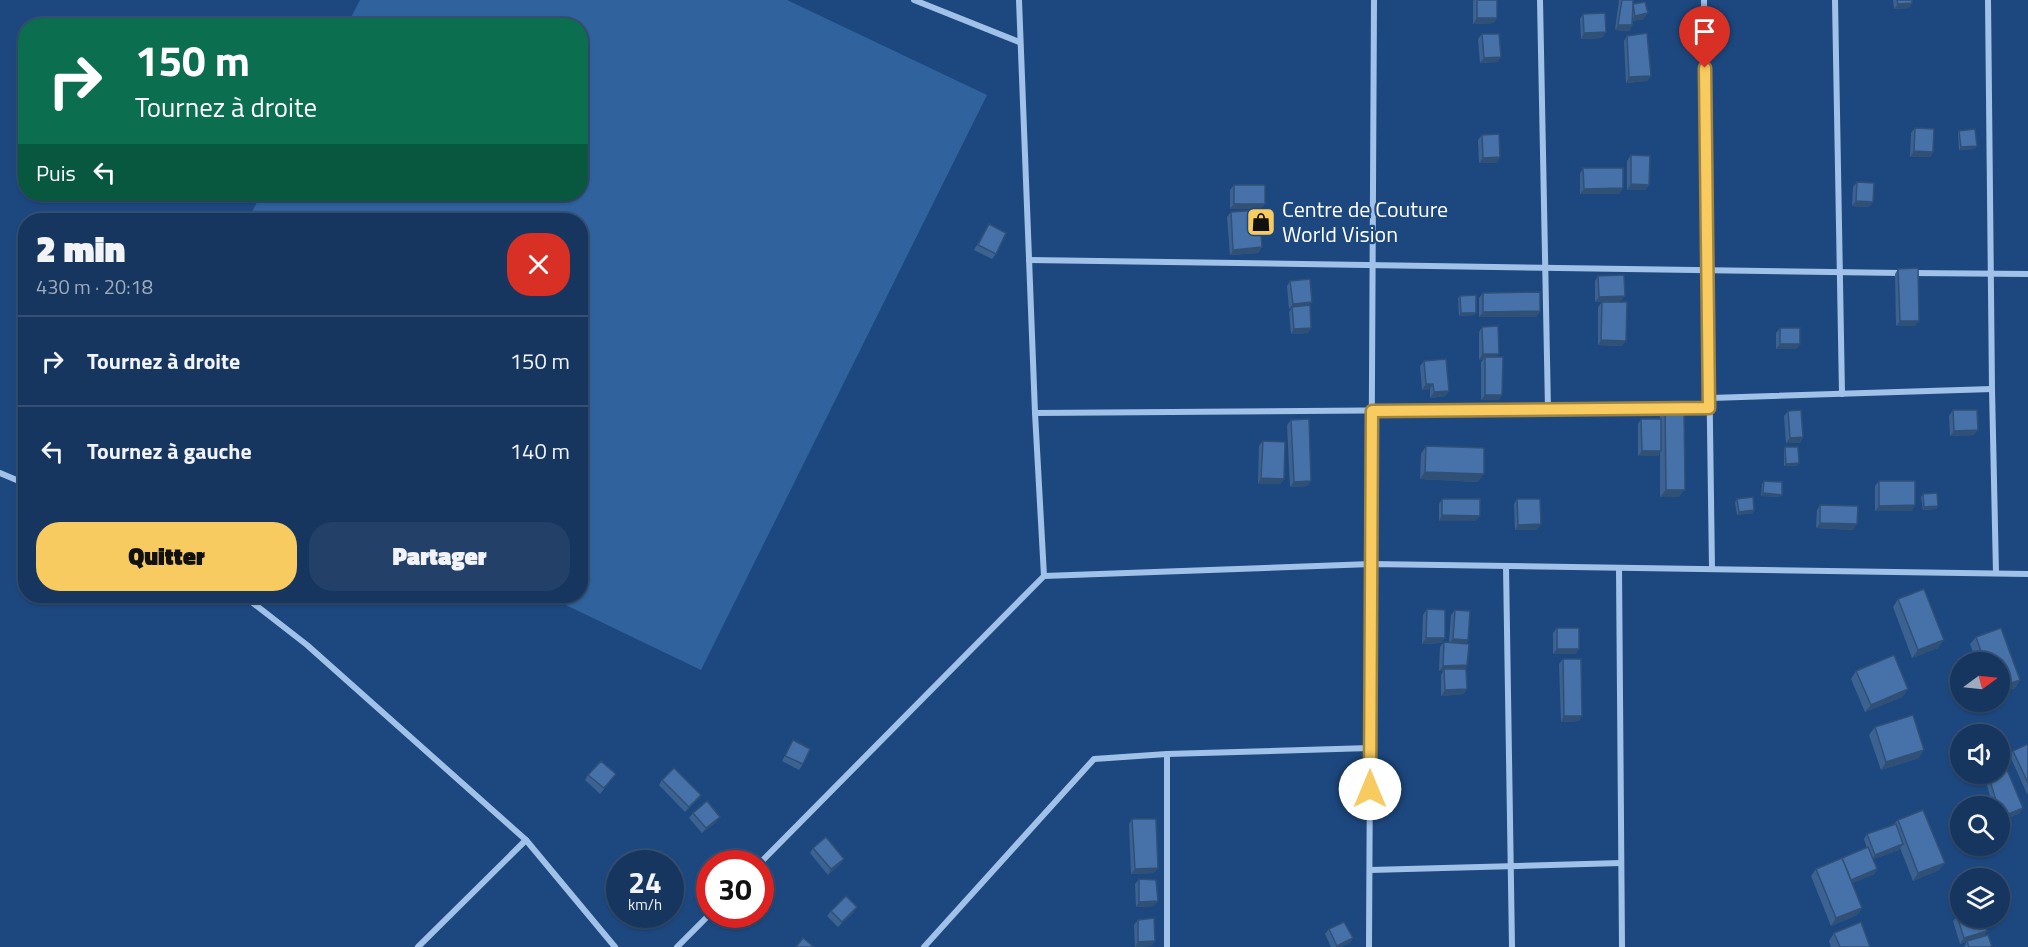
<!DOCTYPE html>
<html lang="fr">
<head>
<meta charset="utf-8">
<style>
  :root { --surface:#16365f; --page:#234168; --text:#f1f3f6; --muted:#9eabbd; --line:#355074; --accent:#f8cb60 }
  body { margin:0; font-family:"Titillium Web",sans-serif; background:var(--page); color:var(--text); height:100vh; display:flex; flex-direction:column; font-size:22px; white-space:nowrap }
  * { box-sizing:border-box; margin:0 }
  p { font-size:20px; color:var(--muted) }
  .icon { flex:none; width:33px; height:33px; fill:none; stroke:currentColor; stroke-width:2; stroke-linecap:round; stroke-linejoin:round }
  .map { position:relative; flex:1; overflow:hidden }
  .side { position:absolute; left:18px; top:213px; width:570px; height:390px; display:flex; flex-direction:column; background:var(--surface); border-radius:24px; box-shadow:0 2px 4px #0004,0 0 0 2px var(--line) }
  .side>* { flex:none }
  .hud { position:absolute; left:18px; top:18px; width:570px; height:183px; border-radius:24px; box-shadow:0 2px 4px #0004,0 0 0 2px var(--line); background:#0b6e4f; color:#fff; overflow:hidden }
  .needle { width:39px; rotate:75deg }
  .buttons { position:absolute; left:1950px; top:652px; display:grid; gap:12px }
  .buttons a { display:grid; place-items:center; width:60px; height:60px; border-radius:50%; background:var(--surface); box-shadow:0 2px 4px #0004,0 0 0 2px var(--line); font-size:30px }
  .speed { position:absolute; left:606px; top:850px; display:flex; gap:12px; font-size:30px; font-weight:700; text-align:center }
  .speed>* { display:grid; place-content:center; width:78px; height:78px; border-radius:50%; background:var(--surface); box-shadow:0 2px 4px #0004,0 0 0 2px var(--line); line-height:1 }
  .speed small { font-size:15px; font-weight:400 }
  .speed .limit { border:9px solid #d22; background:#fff; color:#111 }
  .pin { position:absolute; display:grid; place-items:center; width:51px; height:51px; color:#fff; margin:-62px -26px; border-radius:50% 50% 50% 0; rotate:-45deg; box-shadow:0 0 6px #0007 }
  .pin .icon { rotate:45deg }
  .me { position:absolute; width:66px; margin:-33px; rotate:0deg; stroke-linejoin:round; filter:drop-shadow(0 0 4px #0008) }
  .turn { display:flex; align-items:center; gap:21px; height:126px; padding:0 18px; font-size:27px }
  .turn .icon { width:78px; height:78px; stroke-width:2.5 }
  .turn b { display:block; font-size:42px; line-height:51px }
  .then { display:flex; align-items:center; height:57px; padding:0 18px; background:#0003; gap:12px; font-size:22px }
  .round { display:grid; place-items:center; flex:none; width:63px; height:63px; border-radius:24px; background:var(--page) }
  .summary { display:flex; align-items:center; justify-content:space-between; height:102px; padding:0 18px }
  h1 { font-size:36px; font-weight:800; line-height:45px }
  .button { display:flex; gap:12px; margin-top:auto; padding:12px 18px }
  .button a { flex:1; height:69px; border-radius:24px; background:var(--accent); color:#111; font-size:24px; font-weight:800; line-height:69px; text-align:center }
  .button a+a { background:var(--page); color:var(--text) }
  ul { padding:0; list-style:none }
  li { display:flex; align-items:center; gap:18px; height:90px; padding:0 18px; border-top:2px solid var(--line) }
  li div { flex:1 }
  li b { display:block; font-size:22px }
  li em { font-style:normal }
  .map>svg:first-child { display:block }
  .green { fill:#30629e }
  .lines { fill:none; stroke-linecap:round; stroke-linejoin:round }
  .street { stroke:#a1c2e8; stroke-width:6 }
  .wall { fill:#3c6291 }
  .shaded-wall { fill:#315076 }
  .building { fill:#4672a9; stroke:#315076; stroke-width:1.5 }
  .route-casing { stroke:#a1843e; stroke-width:15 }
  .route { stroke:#f8cb60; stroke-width:10 }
  .labels { text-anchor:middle; stroke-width:4.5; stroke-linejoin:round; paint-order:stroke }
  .poi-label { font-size:22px; fill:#fff; stroke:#1d487f; text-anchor:start }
</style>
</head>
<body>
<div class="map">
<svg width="2028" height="947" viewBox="0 0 2028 947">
  <rect width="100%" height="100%" fill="#1d487f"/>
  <polygon class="green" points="360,0 787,0 987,95 701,670 547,596 580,596 580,220 248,220 261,194 580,194 580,26 347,25"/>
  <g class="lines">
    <g class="street">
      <polyline points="914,0 1019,42"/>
      <polyline points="1019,0 1035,413 1044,576"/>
      <polyline points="1540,0 1548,409"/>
      <polyline points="1704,0 1712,569"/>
      <polyline points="1835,0 1842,394"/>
      <polyline points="1988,0 1992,389 1996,573"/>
      <polyline points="1029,260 1901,273"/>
      <polyline points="1912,273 2028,274"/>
      <polyline points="1711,398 1992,389"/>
      <polyline points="1035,413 1709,408"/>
      <polyline points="0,473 26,484"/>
      <polyline points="1506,566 1512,947"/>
      <polyline points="1619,568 1622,947"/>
      <polyline points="244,596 307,645 526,840 615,947"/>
      <polyline points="759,864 1044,576 1371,564 2028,574"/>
      <polyline points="1370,870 1621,863"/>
      <polyline points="418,947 526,840"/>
      <polyline points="677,947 710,914"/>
      <polyline points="924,947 1094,759 1167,754 1370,748"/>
      <polyline points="1167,947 1167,754"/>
      <polyline points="1369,947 1374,0"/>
    </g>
  </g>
  <g class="wall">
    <polygon points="1474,0 1497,0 1494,23 1473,24 1473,1"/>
    <polygon points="1619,0 1633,0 1633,4 1644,19 1632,21 1632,25 1629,31 1615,30"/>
    <polygon points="1893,0 1912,0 1912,3 1909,8 1894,9"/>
    <polygon points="1583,14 1602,38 1581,39 1580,19"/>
    <polygon points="1482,34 1498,62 1480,63 1478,39"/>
    <polygon points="1627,36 1651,76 1647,81 1626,83 1624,41"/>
    <polygon points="1915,128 1933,152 1930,157 1910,157 1911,133"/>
    <polygon points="1959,131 1975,149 1959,150 1958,133"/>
    <polygon points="1482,135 1497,163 1479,163 1478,140"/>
    <polygon points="1631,155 1649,185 1645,190 1627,190 1627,161"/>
    <polygon points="1583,168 1623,188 1619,194 1580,194 1580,174"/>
    <polygon points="1857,182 1869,207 1852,206 1853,187"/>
    <polygon points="1234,185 1261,209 1230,209 1230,190"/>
    <polygon points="1231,212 1262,247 1258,253 1230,255 1227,217"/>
    <polygon points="989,224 996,254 992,259 974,250"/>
    <polygon points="1898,269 1915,326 1896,326 1895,274"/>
    <polygon points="1598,276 1621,301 1595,302 1595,281"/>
    <polygon points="1290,281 1310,306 1311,328 1308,333 1291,334 1289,312 1291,309 1289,309 1287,286"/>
    <polygon points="1483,293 1540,311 1536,317 1479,317 1479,298"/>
    <polygon points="1460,296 1475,315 1459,316 1458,298"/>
    <polygon points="1602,302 1622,346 1598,345 1598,307"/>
    <polygon points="1482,327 1496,357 1499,400 1481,400 1481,362 1483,360 1479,360 1479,332"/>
    <polygon points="1780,328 1797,349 1776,349 1776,333"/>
    <polygon points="1424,361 1449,391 1445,396 1430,398 1430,389 1422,390 1420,366"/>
    <polygon points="1665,406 1679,497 1660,497 1660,452 1658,456 1638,456 1638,424 1641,419 1660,419 1660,414"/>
    <polygon points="1953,410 1974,435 1950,436 1949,416"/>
    <polygon points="1788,411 1803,437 1800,443 1786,443 1784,416"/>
    <polygon points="1291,420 1308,486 1290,487 1287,425"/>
    <polygon points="1263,441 1284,479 1280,484 1258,484 1259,446"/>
    <polygon points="1426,446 1478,482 1420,479 1421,454"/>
    <polygon points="1785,447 1797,466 1784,466 1784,450"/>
    <polygon points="1764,481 1780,497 1761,496 1762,484"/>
    <polygon points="1879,481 1912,511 1875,511 1875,486"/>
    <polygon points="1923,494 1938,506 1936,509 1923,510 1921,497"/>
    <polygon points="1442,499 1476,521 1439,521 1439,504"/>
    <polygon points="1517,499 1537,530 1515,530 1514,504"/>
    <polygon points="1737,499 1753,513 1737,515 1735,502"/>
    <polygon points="1820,505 1853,530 1816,528 1817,510"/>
    <polygon points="1898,599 1938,648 1912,658 1893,607"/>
    <polygon points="1427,609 1445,638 1441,643 1422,644 1423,615"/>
    <polygon points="1455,610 1468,640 1466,644 1467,665 1465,669 1464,694 1441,696 1441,675 1443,671 1439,671 1440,647 1444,642 1449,642 1451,615"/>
    <polygon points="1557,628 1579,649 1575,654 1553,654 1553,633"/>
    <polygon points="2001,628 2020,680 2015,688 2000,693 2000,663 1977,663 1970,644 1976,637"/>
    <polygon points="1563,659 1579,721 1561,722 1559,664"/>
    <polygon points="1856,671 1908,689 1902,697 1865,712 1851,679"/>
    <polygon points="1875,727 1919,758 1881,770 1869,735"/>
    <polygon points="793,740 803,764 799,770 782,761"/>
    <polygon points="2028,744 2028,793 2027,794 2010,756 2013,751"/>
    <polygon points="1984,774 2000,774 2020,813 2000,821 2000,807 1993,807"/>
    <polygon points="588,775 612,779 600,794 585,780"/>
    <polygon points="662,780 701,795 697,800 685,812 659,785"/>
    <polygon points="693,813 716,822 702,833 689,818"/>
    <polygon points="1132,819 1154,873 1131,874 1129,824"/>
    <polygon points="1898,820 1939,870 1913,881 1900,848 1899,850 1873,859 1877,869 1874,874 1852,883 1862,908 1857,915 1831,926 1811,876 1816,869 1867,848 1864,839 1867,834 1894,824"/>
    <polygon points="813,848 844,859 840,864 828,875 810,853"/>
    <polygon points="1139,879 1154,906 1136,907 1135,884"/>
    <polygon points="857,907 853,913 838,927 827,916 831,911"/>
    <polygon points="1957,916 1987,931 1983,936 1960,944 1953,921"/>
    <polygon points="1138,920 1155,941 1151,946 1135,947 1134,925"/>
    <polygon points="1329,929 1353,938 1350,943 1341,947 1331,947 1325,934"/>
    <polygon points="1834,933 1870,947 1831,947 1829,941"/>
    <polygon points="1967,941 1992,947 1964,947"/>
  </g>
  <g class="shaded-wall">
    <polygon points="1912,3 1909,8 1894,9 1898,4"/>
    <polygon points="1648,13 1644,19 1631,21 1635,16"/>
    <polygon points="1477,18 1497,18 1494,23 1473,24"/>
    <polygon points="1618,25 1632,25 1629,31 1615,30"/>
    <polygon points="1606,32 1602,38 1581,39 1584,33"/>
    <polygon points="1501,57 1498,62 1480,63 1484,58"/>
    <polygon points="1651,76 1647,81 1626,83 1629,77"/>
    <polygon points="1977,146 1975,149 1959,150 1961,147"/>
    <polygon points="1914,151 1933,152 1930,157 1910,157"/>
    <polygon points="1500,157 1497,163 1479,163 1483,158"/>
    <polygon points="1631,184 1649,185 1645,190 1627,190"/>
    <polygon points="1623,188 1619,194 1580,194 1584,189"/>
    <polygon points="1856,201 1873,202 1869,207 1852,206"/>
    <polygon points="1234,204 1265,204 1261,209 1230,209"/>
    <polygon points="1262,247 1258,253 1230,255 1233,250"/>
    <polygon points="1625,296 1621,301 1595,302 1599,297"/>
    <polygon points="1312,302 1309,307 1292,307 1291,309 1289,309 1293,304"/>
    <polygon points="1540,311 1536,317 1479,317 1483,312"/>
    <polygon points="1461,313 1476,313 1475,315 1459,316"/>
    <polygon points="1900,321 1919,321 1915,326 1896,326"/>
    <polygon points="1311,328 1308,333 1291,334 1294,329"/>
    <polygon points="1601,340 1626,341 1622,346 1598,345"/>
    <polygon points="1780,344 1800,344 1797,349 1776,349"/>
    <polygon points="1483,354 1499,354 1495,359 1485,357 1483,360 1479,360"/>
    <polygon points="1426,384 1433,384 1430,389 1422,390"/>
    <polygon points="1449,391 1445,396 1430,398 1434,392"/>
    <polygon points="1485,395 1502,395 1499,400 1481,400"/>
    <polygon points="1978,430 1974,435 1950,436 1954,431"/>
    <polygon points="1803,437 1800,443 1786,443 1790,438"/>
    <polygon points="1642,451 1661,451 1658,456 1638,456"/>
    <polygon points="1799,463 1797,466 1784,466 1786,464"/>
    <polygon points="1425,472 1484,474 1478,482 1420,479"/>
    <polygon points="1261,478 1284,479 1280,484 1258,484"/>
    <polygon points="1311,481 1308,486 1290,487 1294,482"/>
    <polygon points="1666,490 1685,490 1679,497 1660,497"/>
    <polygon points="1763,493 1782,495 1780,497 1761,496"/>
    <polygon points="1915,505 1912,511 1875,511 1879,506"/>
    <polygon points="1938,506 1936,509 1923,510 1924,507"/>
    <polygon points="1754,510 1753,513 1737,515 1739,512"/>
    <polygon points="1442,515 1480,516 1476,521 1439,521"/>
    <polygon points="1820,523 1857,524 1853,530 1816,528"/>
    <polygon points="1541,524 1537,530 1515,530 1518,525"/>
    <polygon points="1426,638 1445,638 1441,643 1422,644"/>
    <polygon points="1453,639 1468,640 1465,645 1449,644"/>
    <polygon points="1944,640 1938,648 1912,658 1918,650"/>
    <polygon points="1557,649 1579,649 1575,654 1553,654"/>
    <polygon points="1467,665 1463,671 1444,669 1443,671 1439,671 1443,666"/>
    <polygon points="2020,680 2015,688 2000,693 2000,687"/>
    <polygon points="1467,689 1464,694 1441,696 1445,690"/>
    <polygon points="1908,689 1902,697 1865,712 1871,705"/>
    <polygon points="1564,716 1582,716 1579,721 1561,722"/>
    <polygon points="1924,750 1919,758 1881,770 1886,762"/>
    <polygon points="701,795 697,800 685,812 689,807"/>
    <polygon points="2023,808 2020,813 2000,821 2001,817"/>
    <polygon points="720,817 716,822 702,833 706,828"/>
    <polygon points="1903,844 1899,850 1871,860 1875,855"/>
    <polygon points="844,859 840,864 828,875 831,869"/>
    <polygon points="1945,863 1939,870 1913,881 1918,873"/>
    <polygon points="1158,868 1154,873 1131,874 1135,869"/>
    <polygon points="1877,869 1874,874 1848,885 1851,880"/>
    <polygon points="1158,901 1154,906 1136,907 1139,902"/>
    <polygon points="857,907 853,913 838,927 842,922"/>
    <polygon points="1862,908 1857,915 1831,926 1836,918"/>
    <polygon points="1987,931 1983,936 1960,944 1964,938"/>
    <polygon points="1353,938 1350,943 1341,947 1336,947"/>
    <polygon points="1155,941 1151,946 1135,947 1138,942"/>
  </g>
  <g class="building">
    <rect x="1477" y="0" width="20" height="18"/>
    <polygon points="1622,0 1633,0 1633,4 1645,2 1648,13 1635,16 1633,4 1632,25 1618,25"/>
    <polygon points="1897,0 1912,0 1912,3 1898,4"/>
    <polygon points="1605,13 1606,32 1584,33 1583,14"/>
    <polygon points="1647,33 1651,76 1629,77 1627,36"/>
    <polygon points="1482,34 1499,34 1501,57 1484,58"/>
    <polygon points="1915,128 1934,129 1933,152 1914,151"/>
    <polygon points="1975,129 1977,146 1961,147 1959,131"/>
    <polygon points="1499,134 1500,157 1483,158 1482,135"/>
    <polygon points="1631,155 1650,156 1649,185 1631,184"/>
    <polygon points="1583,168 1623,168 1623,188 1584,189"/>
    <polygon points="1857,182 1874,183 1873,202 1856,201"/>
    <rect x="1234" y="185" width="31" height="19"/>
    <polygon points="1259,210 1262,247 1233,250 1231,212"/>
    <polygon points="989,224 1006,233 996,254 978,245"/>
    <polygon points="1918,268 1919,321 1900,321 1898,269"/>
    <polygon points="1624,275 1625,296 1599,297 1598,276"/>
    <polygon points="1310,279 1312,302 1293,304 1290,281"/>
    <polygon points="1540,292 1540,311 1483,312 1483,293"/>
    <polygon points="1476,295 1476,313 1461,313 1460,296"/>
    <polygon points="1602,302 1627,302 1626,341 1601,340"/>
    <polygon points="1310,305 1311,328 1294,329 1292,307"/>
    <polygon points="1498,326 1499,354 1483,354 1482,327"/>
    <rect x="1780" y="328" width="20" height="16"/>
    <polygon points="1485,357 1503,357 1502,395 1485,395"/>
    <polygon points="1446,359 1449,391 1434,392 1433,384 1426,384 1424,361"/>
    <polygon points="1665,406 1684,406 1685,490 1666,490"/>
    <polygon points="1801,410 1803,437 1790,438 1788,411"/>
    <polygon points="1953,410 1977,410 1978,430 1954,431"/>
    <polygon points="1309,419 1311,481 1294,482 1291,420"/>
    <polygon points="1641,419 1661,419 1661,451 1642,451"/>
    <polygon points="1263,441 1285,442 1284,479 1261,478"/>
    <polygon points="1426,446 1484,448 1484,474 1425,472"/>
    <polygon points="1785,447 1798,447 1799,463 1786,464"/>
    <polygon points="1764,481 1782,482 1782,495 1763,493"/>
    <polygon points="1879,481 1915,481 1915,505 1879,506"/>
    <polygon points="1937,493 1938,506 1924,507 1923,494"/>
    <polygon points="1753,497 1754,510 1739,512 1737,499"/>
    <polygon points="1442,499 1480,499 1480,516 1442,515"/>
    <polygon points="1517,499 1540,499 1541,524 1518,525"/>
    <polygon points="1820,505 1858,506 1857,524 1820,523"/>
    <polygon points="1924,589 1944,640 1918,650 1898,599"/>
    <polygon points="1427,609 1445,610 1445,638 1426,638"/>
    <polygon points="1455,610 1470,611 1468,640 1453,639"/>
    <rect x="1557" y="628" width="22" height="21"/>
    <polygon points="2001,628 2020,680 2000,687 2000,663 1985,663 1976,637"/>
    <polygon points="1444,642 1469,644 1467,665 1443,666"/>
    <polygon points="1894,655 1908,689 1871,705 1856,671"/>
    <polygon points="1563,659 1581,659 1582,716 1564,716"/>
    <polygon points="1444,669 1466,669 1467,689 1445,690"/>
    <polygon points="1913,715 1924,750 1886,762 1875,727"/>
    <polygon points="793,740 810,749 803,764 785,756"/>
    <polygon points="2028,744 2028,783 2013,751"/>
    <polygon points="601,761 616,774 604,788 588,775"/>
    <polygon points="2005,765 2023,808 2001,817 2000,807 1998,807 1988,774 2000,774 2000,766"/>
    <polygon points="674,768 701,795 689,807 662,780"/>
    <polygon points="707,801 720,817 706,828 693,813"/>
    <polygon points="1923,810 1945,863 1918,873 1898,820"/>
    <polygon points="1132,819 1156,819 1158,868 1135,869"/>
    <polygon points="1896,824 1903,844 1875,855 1867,834"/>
    <polygon points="826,837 844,859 831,869 813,848"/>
    <polygon points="1868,847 1877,869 1851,880 1842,858"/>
    <polygon points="1842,858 1862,908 1836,918 1816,869"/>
    <polygon points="1139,879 1156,880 1158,901 1139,902"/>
    <polygon points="846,896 857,907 842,922 831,911"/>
    <polygon points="1960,915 1960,918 1982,918 1987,931 1964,938 1957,916"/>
    <polygon points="1154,918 1155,941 1138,942 1138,920"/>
    <polygon points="1344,922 1353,938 1337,946 1329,929"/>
    <polygon points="1861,922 1870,947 1840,947 1834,933"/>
    <polygon points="1988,935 1992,947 1969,947 1967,941"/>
    <polygon points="803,938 814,947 796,947"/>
  </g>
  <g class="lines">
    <g class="route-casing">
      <polyline id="route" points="1370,789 1372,411 1709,408 1705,68"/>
    </g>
    <use href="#route" class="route"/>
  </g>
  <defs>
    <g id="shop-square" transform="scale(1.5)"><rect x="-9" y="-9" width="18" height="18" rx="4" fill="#f8cb60" stroke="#1d487f"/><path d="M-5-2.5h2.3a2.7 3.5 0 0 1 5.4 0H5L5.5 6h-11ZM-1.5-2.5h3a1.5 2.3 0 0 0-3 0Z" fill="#111"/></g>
  </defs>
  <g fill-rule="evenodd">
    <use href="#shop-square" x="1261" y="222"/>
  </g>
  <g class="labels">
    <g class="poi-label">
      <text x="1282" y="217">Centre de Couture<tspan x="1282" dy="25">World Vision</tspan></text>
    </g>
  </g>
</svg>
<div class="buttons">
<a><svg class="needle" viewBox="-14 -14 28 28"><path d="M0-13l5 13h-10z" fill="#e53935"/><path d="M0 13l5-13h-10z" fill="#9eabbd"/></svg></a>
<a><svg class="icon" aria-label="sound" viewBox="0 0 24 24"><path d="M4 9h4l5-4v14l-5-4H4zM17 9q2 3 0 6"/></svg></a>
<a><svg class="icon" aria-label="search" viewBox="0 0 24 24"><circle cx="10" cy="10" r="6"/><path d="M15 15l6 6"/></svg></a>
<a><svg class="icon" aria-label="layers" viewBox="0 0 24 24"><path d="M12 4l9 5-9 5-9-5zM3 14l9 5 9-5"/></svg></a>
</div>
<div class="speed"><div>24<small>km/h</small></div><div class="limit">30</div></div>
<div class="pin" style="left:1705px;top:68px;background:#d93025"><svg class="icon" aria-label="arrive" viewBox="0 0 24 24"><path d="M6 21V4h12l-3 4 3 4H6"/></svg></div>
<svg class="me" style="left:1370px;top:789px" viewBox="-20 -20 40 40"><circle r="19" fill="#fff"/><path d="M0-13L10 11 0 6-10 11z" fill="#f8cb60"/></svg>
<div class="hud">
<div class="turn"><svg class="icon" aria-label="right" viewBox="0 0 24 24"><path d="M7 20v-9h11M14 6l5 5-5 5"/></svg><div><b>150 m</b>Tournez à droite</div></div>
<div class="then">Puis<svg class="icon" aria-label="left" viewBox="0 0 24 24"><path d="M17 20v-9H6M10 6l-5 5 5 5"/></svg></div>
</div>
<section class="side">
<div class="summary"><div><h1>2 min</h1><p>430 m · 20:18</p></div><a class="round" style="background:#d93025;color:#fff"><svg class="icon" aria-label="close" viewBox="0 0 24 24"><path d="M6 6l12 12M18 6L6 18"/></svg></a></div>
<ul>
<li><svg class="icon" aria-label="right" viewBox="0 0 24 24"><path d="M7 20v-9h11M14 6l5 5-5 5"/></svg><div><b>Tournez à droite</b></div><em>150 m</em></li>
<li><svg class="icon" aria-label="left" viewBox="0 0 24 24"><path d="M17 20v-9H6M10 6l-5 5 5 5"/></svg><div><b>Tournez à gauche</b></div><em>140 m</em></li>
</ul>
<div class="button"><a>Quitter</a><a>Partager</a></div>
</section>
</div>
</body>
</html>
